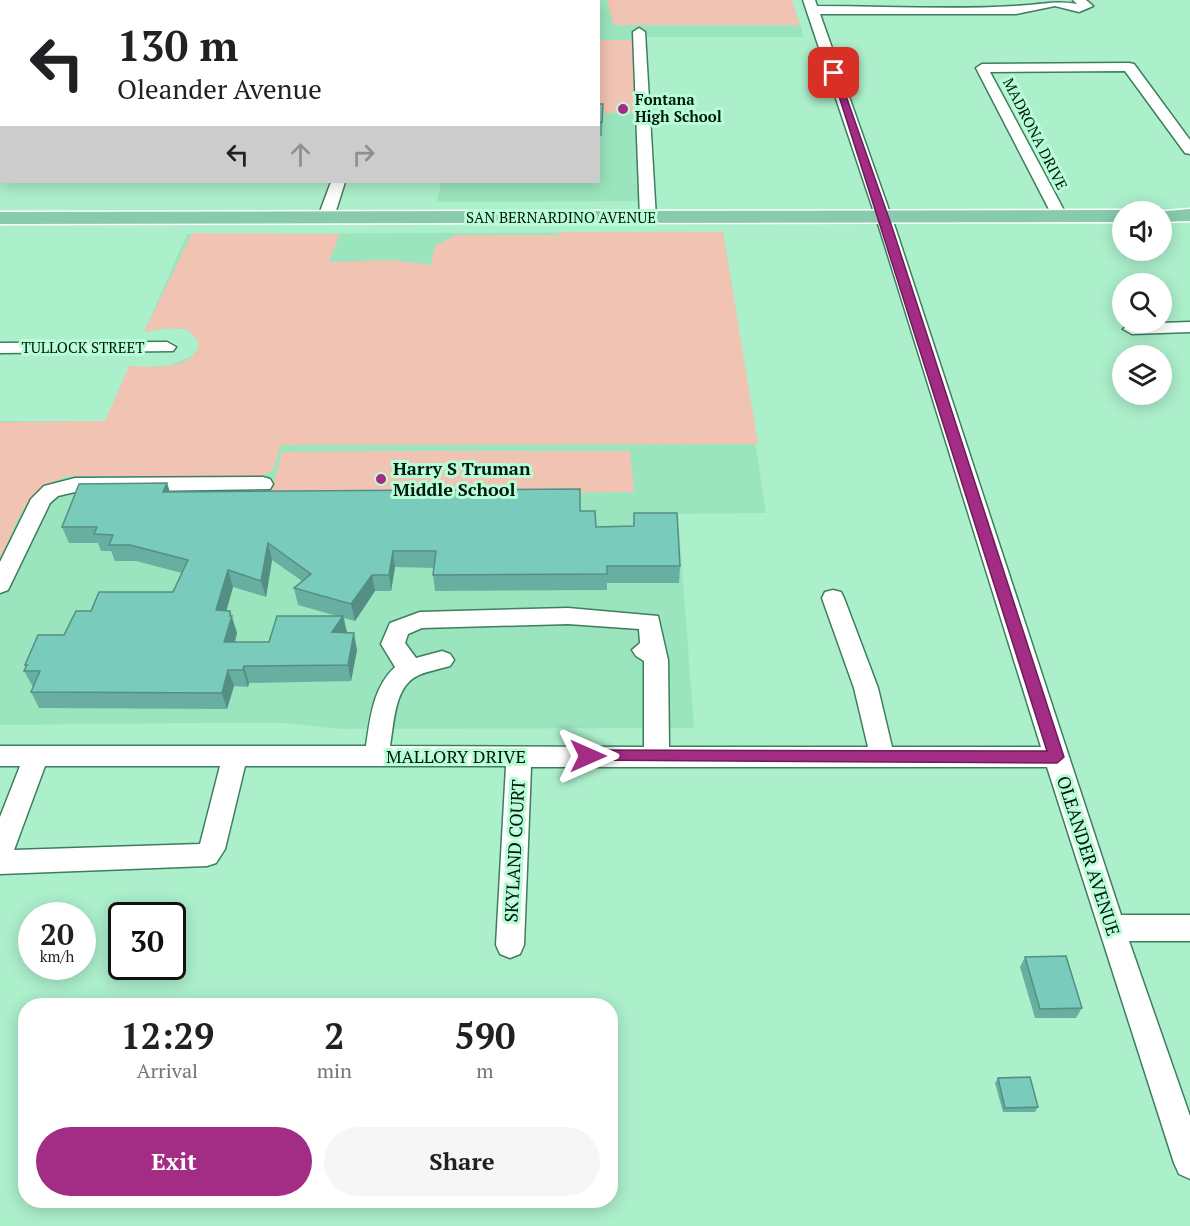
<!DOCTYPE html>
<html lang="en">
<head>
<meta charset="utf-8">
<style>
  :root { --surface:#fff; --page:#f6f6f6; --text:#202124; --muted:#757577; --accent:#a32c84 }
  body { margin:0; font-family:"PT Serif",serif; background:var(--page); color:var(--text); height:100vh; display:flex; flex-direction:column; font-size:22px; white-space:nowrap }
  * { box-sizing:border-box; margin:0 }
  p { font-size:20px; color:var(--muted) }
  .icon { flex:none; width:33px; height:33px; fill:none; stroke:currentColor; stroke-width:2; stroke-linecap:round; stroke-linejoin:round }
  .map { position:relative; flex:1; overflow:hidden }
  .details { position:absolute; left:18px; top:998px; width:600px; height:210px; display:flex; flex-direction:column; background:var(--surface); border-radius:24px; box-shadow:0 3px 15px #0003 }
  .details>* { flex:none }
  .banner { position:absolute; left:0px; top:0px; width:600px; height:183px; box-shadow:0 3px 15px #0003; background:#fff; color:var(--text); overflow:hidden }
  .controls { position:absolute; left:1112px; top:201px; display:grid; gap:12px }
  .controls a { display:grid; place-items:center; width:60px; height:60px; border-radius:50%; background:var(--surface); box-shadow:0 3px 15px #0003; font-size:30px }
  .speed { position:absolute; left:18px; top:902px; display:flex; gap:12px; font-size:30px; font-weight:700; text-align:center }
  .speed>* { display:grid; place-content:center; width:78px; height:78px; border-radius:50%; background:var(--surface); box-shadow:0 3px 15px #0003; line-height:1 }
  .speed small { font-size:15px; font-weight:400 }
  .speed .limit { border:3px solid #111; border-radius:9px; background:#fff; color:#111 }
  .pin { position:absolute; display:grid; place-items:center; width:51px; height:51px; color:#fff; margin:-26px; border-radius:12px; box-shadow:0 3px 9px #0006 }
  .me { position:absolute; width:66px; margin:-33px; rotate:90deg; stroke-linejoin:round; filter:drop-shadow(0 0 4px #0008) }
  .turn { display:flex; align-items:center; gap:21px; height:126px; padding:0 18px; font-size:27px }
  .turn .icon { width:78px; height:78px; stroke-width:2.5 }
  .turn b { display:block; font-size:42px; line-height:51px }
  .lanes { display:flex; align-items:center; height:57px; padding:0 18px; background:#0003; justify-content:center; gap:30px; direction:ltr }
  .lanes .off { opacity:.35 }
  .eta { display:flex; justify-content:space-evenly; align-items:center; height:102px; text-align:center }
  .eta b { font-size:36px; font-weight:700; line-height:42px }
  .action { display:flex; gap:12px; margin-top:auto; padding:12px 18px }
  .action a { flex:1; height:69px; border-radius:36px; background:var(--accent); color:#fff; font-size:24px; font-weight:700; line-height:69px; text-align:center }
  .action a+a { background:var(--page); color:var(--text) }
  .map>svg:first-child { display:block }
  .built { fill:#9ae5bd }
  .green { fill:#f1c3b3 }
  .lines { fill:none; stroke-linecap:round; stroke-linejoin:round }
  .minor-casing { stroke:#3d7e5e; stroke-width:3 }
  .major-casing { stroke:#fff; stroke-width:3 }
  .minor { fill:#fff; fill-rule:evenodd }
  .major { fill:#87caac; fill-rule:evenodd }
  .wall { fill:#68afa1; fill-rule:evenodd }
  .shaded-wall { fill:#558e83 }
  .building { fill:#79cbbb; stroke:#558e83; stroke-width:1.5 }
  .route { fill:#a32c84; stroke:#6a1d56; stroke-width:1.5 }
  .poi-dot { fill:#a32c84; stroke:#b9fdd8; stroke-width:2 }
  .labels { text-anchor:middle; stroke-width:6; stroke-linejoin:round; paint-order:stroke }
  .far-poi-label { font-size:15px; font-weight:bold; fill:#00190d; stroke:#b9fdd8; text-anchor:start }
  .far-street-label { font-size:15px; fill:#00190d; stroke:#b9fdd8 }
  .poi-label { font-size:18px; font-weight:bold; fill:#00190d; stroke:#b9fdd8; text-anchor:start }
  .street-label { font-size:18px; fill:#00190d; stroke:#b9fdd8 }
</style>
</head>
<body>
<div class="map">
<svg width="1190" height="1226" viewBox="0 0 1190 1226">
  <rect width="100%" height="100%" fill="#acefcb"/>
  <g class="built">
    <polygon points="66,0 792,0 804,37 642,37 655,201 437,202 441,182 598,182 598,2"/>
    <polygon points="723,232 766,513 678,514 694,728 338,729 286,723 203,723 0,725 0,421 105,421 148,367 169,366 192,356 198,349 199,342 187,329 166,328 145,332 145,330 187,234"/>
  </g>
  <g class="green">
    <rect x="185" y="0" width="396" height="1"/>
    <polygon points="607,0 792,0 800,25 613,25"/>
    <polygon points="598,40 636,40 640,113 599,113"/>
    <path d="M558,232h165l35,212 -477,1 -8,25 -12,6h-193c-46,15 -48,42 -68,82v-136l105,-1 24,-55c21,1 68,5 70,-24l-12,-13 -21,-1 -21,4v-2l47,-97 148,1 -11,28 64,-2 38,5 4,-19 21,-11h101l1,6z"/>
    <polygon points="369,451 630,451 634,492 271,494 282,452"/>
  </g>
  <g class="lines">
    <g class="minor-casing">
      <g id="minor">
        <polygon points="67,0 79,0 66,2"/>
        <polygon points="163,0 175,0 162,2"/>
        <path d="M803,0h12l2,6c66,0 133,4 198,0 25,-1 38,-6 62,-2l-4,-4h13l7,6 -14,6 -24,-6 -39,8h-196l76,216 225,685h69v26h-61l61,175v63l-11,-5 -5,-11 -127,-396h-516l-7,178 -4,9 -10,4 -10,-4 -4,-9 10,-179h-261l-20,83 -9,14 -9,3 -207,8v-57l20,-51h-20v-20h366c4,-27 7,-59 29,-79l-14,-23 9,-21 30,-11 148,-4 90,8 10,44 1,87h199l-14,-59 -32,-90 3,-6 8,-2 8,2 3,6 34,90 14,59h149l-161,-517zM568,624l71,5 1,14 -8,7 4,6 8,5v86l-254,-1c4,-22 4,-61 29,-71 9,-4 21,-6 31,-9l4,-6 -4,-6 -8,-3 -26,7 -11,-15 3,-9 14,-6zM45,766h175l-20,78 -186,6z"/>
        <rect x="0" y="14" width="2" height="8"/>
        <polygon points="639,28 645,32 656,218 648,223 640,218 633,32"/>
        <polygon points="1129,63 1134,64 1190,140 1190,154 1185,153 1125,71 990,72 1067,216 1059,221 1054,219 976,68 982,64"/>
        <polygon points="331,182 345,182 334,217 326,222 318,217"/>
        <polygon points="1190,322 1190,332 1132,334 1123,329 1132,324"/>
        <polygon points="167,342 176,347 173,351 0,353 0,343"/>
        <polygon points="263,477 270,479 273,484 270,489 75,492 58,496 50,503 8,590 0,593 0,562 31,499 44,486 75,478"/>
      </g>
    </g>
    <g class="major-casing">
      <g id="major">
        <polygon points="43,0 57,0 42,2"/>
        <polygon points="2,44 2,55 0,56 0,45"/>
        <polygon points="1190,209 1190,221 1161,222 1161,212 1155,212"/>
        <polygon points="1122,210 1128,212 1122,212 1122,222 0,224 0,212"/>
      </g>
    </g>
    <use href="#minor" class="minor"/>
    <use href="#major" class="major"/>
  </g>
  <g class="wall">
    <polygon points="598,104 603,104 602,136 598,136"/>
    <path d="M167,483l3,9 410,19 16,16 37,-1 1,-13 46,53 -1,17h-72v7l-172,1 -2,-16 1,-7 -39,-1 -4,24h-16l-20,30 -11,-3 2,15 11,17 -6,31 -102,2 -1,4 -14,-1 -7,23 -188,-1 -8,-16 2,-5 -9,-16 2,-4 -1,-2 39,-30 27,-24 82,-19 9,-19 -46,-12h-21l-4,-10h-10l-3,-8h-29l-7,-16zM272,560l30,21 -8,7 4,17 39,11 -68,26h-34l2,-9 -7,-22h-4l7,-24 33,10z"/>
    <polygon points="1025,957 1082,1008 1076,1018 1035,1018 1020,967"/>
    <polygon points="998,1078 1038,1107 1035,1112 1003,1112 995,1083"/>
  </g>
  <g class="shaded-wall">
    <polygon points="167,483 172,500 163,492"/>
    <polygon points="268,543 272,560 266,597 261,581"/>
    <polygon points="393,551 395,567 391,591 389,575"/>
    <polygon points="228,570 233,587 222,626 216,610"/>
    <polygon points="372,575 375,591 355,621 351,604"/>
    <polygon points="230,611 237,633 230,658 224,642"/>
    <polygon points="343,616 347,632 335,649 332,632"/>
    <polygon points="354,633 357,650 351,681 348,665"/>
    <polygon points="244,666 249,683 248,687 243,670"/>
    <polygon points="228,670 234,686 227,709 222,693"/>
  </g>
  <g class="building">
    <polygon points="598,104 603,104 602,122 598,122"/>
    <polygon points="167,483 163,492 580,489 580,511 595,511 596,527 634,526 634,513 677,513 680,566 607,566 607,574 433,575 436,551 393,551 389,575 372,575 351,604 294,588 311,574 268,543 261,581 228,570 216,610 230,611 230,616 232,616 224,642 269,642 277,616 343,616 332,632 354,633 348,665 244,666 243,670 228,670 222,693 31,692 40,671 24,671 27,665 25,665 38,635 64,635 76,611 91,611 99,592 173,592 188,560 130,545 109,545 113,535 94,534 97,527 62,527 79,484"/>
    <polygon points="1066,956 1082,1008 1040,1009 1025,957"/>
    <polygon points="1030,1077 1038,1107 1005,1108 998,1078"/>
  </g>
  <polygon class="route" points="831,71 838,73 893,230 1064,757 1057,763 583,760 581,756 583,752 588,750 1047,751"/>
  <g class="poi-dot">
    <circle cx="623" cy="109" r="6"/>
    <circle cx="381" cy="479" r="6"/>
  </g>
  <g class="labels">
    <g class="far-poi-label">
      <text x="635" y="105">Fontana<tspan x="635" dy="17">High School</tspan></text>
    </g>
    <g class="far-street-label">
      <text transform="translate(1035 134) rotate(63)" y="5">MADRONA DRIVE</text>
      <text x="561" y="223">SAN BERNARDINO AVENUE</text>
      <text x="83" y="353">TULLOCK STREET</text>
    </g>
    <g class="poi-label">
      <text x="393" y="475">Harry S Truman<tspan x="393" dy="21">Middle School</tspan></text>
    </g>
    <g class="street-label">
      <text x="456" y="763">MALLORY DRIVE</text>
      <text transform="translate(515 851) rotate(-87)" y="6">SKYLAND COURT</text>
      <text transform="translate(1088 856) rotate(72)" y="6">OLEANDER AVENUE</text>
    </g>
  </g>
</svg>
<div class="controls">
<a><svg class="icon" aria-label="sound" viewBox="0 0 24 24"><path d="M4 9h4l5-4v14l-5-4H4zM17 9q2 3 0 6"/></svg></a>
<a><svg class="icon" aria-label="search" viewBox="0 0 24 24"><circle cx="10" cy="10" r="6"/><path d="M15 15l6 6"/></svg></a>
<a><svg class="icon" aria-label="layers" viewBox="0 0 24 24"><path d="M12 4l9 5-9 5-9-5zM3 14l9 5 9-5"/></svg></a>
</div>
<div class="speed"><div>20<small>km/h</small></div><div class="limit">30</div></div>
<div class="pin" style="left:834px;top:73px;background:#d93025"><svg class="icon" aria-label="arrive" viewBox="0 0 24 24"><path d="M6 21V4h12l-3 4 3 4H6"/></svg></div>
<svg class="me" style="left:588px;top:756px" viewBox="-20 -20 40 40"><path d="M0-17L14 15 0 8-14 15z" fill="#a32c84" stroke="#fff" stroke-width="4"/></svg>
<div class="banner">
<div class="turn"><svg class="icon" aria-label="left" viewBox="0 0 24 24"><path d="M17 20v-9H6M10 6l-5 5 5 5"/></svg><div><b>130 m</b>Oleander Avenue</div></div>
<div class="lanes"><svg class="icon" aria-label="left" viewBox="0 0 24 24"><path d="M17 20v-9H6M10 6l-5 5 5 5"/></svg><svg class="icon off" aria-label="ahead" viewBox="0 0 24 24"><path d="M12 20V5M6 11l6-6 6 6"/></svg><svg class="icon off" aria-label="right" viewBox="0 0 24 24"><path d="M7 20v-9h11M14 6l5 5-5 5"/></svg></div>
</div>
<section class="details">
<div class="eta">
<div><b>12:29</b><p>Arrival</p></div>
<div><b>2</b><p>min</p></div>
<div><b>590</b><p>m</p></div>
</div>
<div class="action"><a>Exit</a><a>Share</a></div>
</section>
</div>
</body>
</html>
